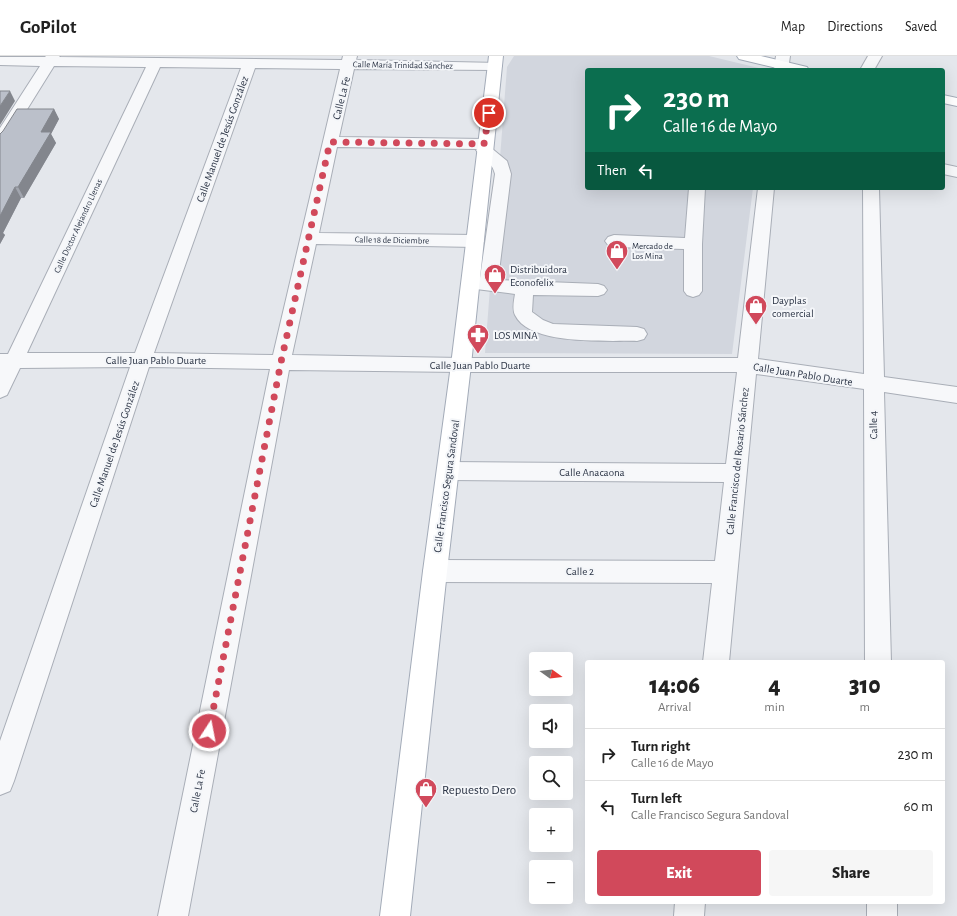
<!DOCTYPE html>
<html lang="en">
<head>
<meta charset="utf-8">
<style>
  :root { --surface:#fff; --page:#f6f6f6; --text:#222; --muted:#767676; --line:#e0e0e0; --accent:#d1495b }
  body { margin:0; font-family:"Alegreya Sans",sans-serif; background:var(--page); color:var(--text); height:100vh; display:flex; flex-direction:column; font-size:15px; white-space:nowrap }
  * { box-sizing:border-box; margin:0 }
  p { font-size:13px; color:var(--muted) }
  .icon { flex:none; width:22px; height:22px; fill:none; stroke:currentColor; stroke-width:2; stroke-linecap:round; stroke-linejoin:round }
  .map { position:relative; flex:1; overflow:hidden }
  .side { position:absolute; left:585px; top:604px; width:360px; height:244px; display:flex; flex-direction:column; background:var(--surface); border-radius:4px; box-shadow:0 4px 16px #0002 }
  .side>* { flex:none }
  .top-card { position:absolute; left:585px; top:12px; width:360px; height:122px; border-radius:4px; box-shadow:0 4px 16px #0002; background:#0b6e4f; color:#fff; overflow:hidden }
  .needle { width:26px; rotate:105deg }
  .buttons { position:absolute; left:529px; top:596px; display:grid; gap:8px }
  .buttons a { display:grid; place-items:center; width:44px; height:44px; border-radius:4px; background:var(--surface); box-shadow:0 4px 16px #0002; font-size:20px }
  .pin { position:absolute; display:grid; place-items:center; width:34px; height:34px; color:#fff; margin:-17px; border:2px solid #fff; border-radius:50%; box-shadow:0 1px 4px #0007 }
  .me { position:absolute; width:44px; margin:-22px; rotate:11deg; stroke-linejoin:round; filter:drop-shadow(0 0 3px #0008) }
  .turn { display:flex; align-items:center; gap:14px; height:84px; padding:0 12px; font-size:18px }
  .turn .icon { width:52px; height:52px; stroke-width:2.5 }
  .turn b { display:block; font-size:28px; line-height:34px }
  .then { display:flex; align-items:center; height:38px; padding:0 12px; background:#0003; gap:8px; font-size:15px }
  .eta { display:flex; justify-content:space-evenly; align-items:center; height:68px; text-align:center }
  .eta b { font-size:24px; font-weight:800; line-height:28px }
  .button { display:flex; gap:8px; margin-top:auto; padding:8px 12px }
  .button a { flex:1; height:46px; border-radius:4px; background:var(--accent); color:#fff; font-size:16px; font-weight:800; line-height:46px; text-align:center }
  .button a+a { background:var(--page); color:var(--text) }
  ul { padding:0; list-style:none }
  li { display:flex; align-items:center; gap:12px; height:52px; padding:0 12px; border-top:1px solid var(--line) }
  li div { flex:1 }
  li b { display:block; font-size:15px }
  li em { font-style:normal }
  header { display:flex; align-items:center; gap:24px; box-sizing:border-box; height:56px; padding:0 20px; background:var(--surface); border-bottom:1px solid var(--line) }
  header strong { font-size:19px }
  nav { display:flex; gap:22px; margin-inline-start:auto; font-size:14px }
  .map>svg:first-child { display:block }
  .built { fill:#d2d6de }
  .lines { fill:none; stroke-linecap:round; stroke-linejoin:round }
  .minor-casing { stroke:#a9aeb7; stroke-width:2 }
  .major-casing { stroke:#a3abb8; stroke-width:2 }
  .minor { fill:#f7f8fa; fill-rule:evenodd }
  .major { fill:#fff; fill-rule:evenodd }
  .wall { fill:#a1a5ae }
  .shaded-wall { fill:#83868d }
  .building { fill:#bbc0ca; stroke:#83868d }
  .route { stroke:#d1495b; stroke-width:7; stroke-dasharray:0 12.6 }
  .labels { text-anchor:middle; stroke-width:4; stroke-linejoin:round; paint-order:stroke }
  .far-street-label { font-size:9px; fill:#2b3445; stroke:#f4f6f9 }
  .far-poi-label { font-size:9px; fill:#2b3445; stroke:#f4f6f9; text-anchor:start }
  .street-label { font-size:11px; fill:#2b3445; stroke:#f4f6f9 }
  .poi-label { font-size:11px; fill:#2b3445; stroke:#f4f6f9; text-anchor:start }
  .near-poi-label { font-size:13px; fill:#2b3445; stroke:#f4f6f9; text-anchor:start }
</style>
</head>
<body>
<header>
<strong>GoPilot</strong>
<nav><a>Map</a><a>Directions</a><a>Saved</a></nav>
</header>
<div class="map">
<svg width="957" height="860" viewBox="0 0 957 860">
  <rect width="100%" height="100%" fill="#e4e7ec"/>
  <polygon class="built" points="514,0 709,0 767,14 587,14 587,132 753,132 732,298 485,297 507,11"/>
  <g class="lines">
    <g class="minor-casing">
      <g id="minor">
        <path d="M46,0h14l-1,1 283,3 1,-4h14l-1,4 144,3 2,3 -2,3 -5,1 -141,-1 -15,68 146,2 5,2 3,3 -3,3 17,14 4,13 -13,106 100,4 6,2 3,4 -3,4 -6,2 -65,-1 -1,17 11,8 10,4 84,3 7,2 3,5 -3,5 -7,2c-30,-1 -107,5 -122,-26 -3,-6 -1,-15 0,-21l-47,-6 -3,-4 3,-4 12,-2 15,-104c-3,-13 -12,-14 -19,-24l1,-1 -140,-2 -18,86 156,2 6,2 3,4 -3,4 -6,2 -159,-3 -24,111 169,3h277l20,-170h16l-16,171 106,15 -1,-186h16l5,189 73,10v16l-73,-11 7,270h-26l-1,-273 -108,-15 -27,288h-26l9,-79 -277,-1 -8,-3 -4,-8 4,-8 8,-3 280,1 9,-79 -275,-2 -8,-3 -3,-6 3,-6 8,-3 277,2 11,-92h-276l-172,-2 -101,546h-30l112,-547 -121,-2 -135,414 -4,10 -10,4v-54l130,-374 -110,1 -13,27 -7,3v-44h8l138,-287 -92,-1 -46,74 -3,3 -5,2v-17l40,-62 -40,-1v-8h45zM160,11l81,1 -106,285h-108zM255,12l85,1 -67,286 -119,-2z"/>
        <polygon points="776,0 790,0 788,14 774,14"/>
        <polygon points="868,0 882,0 874,14 860,14"/>
        <polygon points="943,108 957,111 957,121 943,118"/>
        <polygon points="689,132 705,132 702,188 702,235 699,239 693,241 687,239 684,235 684,193 614,191 608,189 605,185 608,181 614,179 685,182"/>
        <polygon points="675,846 705,846 704,860 674,860"/>
        <rect x="867" y="846" width="30" height="14"/>
      </g>
    </g>
    <g class="major-casing">
      <g id="major">
        <polygon points="489,0 503,0 471,309 447,515 410,860 380,860 423,515 451,309"/>
        <polygon points="737,0 761,0 807,11 809,14 785,14 739,3"/>
        <polygon points="943,39 957,42 957,50 943,47"/>
      </g>
    </g>
    <use href="#minor" class="minor"/>
    <use href="#major" class="major"/>
  </g>
  <polygon class="wall" points="54,53 59,63 51,78 56,87 24,142 21,142 3,177 5,179 0,188 0,78"/>
  <g class="shaded-wall">
    <polygon points="10,35 15,45 0,69 0,50"/>
    <polygon points="54,53 59,63 51,78 56,87 24,142 18,131 41,76"/>
    <polygon points="15,131 21,142 3,177 5,179 0,188 0,160"/>
  </g>
  <g class="building">
    <polygon points="0,35 10,35 0,50"/>
    <polygon points="17,53 54,53 41,76 51,76 18,131 15,131 0,160 0,78 3,75"/>
  </g>
  <g class="lines">
    <polyline class="route" points="209,675 281,306 330,86 484,88 489,57"/>
  </g>
  <defs>
    <g id="shop-pin" transform="scale(1.15)"><path d="M0 17L-7.5 6A9.5 9.5 0 1 1 7.5 6Z" fill="#d1495b" stroke="#f4f6f9"/><path d="M-5-2.5h2.3a2.7 3.5 0 0 1 5.4 0H5L5.5 6h-11ZM-1.5-2.5h3a1.5 2.3 0 0 0-3 0Z" fill="#fff"/></g>
    <g id="pharmacy-pin" transform="scale(1.15)"><path d="M0 17L-7.5 6A9.5 9.5 0 1 1 7.5 6Z" fill="#d1495b" stroke="#f4f6f9"/><path d="M-2-6h4v4h4v4h-4v4h-4v-4h-4v-4h4Z" fill="#fff"/></g>
  </defs>
  <g fill-rule="evenodd">
    <use href="#shop-pin" x="617" y="195"/>
    <use href="#shop-pin" x="495" y="219"/>
    <use href="#shop-pin" x="756" y="250"/>
    <use href="#pharmacy-pin" x="478" y="279"/>
    <use href="#shop-pin" x="426" y="733"/>
  </g>
  <g class="labels">
    <g class="far-street-label">
      <text transform="translate(403 9) rotate(1)" y="3">Calle María Trinidad Sánchez</text>
      <text transform="translate(78 170) rotate(-65)" y="3">Calle Doctor Alejandro Llenas</text>
      <text transform="translate(392 184) rotate(1)" y="3">Calle 18 de Diciembre</text>
    </g>
    <g class="far-poi-label">
      <text x="632" y="193">Mercado de<tspan x="632" dy="10">Los Mina</tspan></text>
    </g>
    <g class="street-label">
      <text transform="translate(341 42) rotate(-76)" y="4">Calle La Fe</text>
      <text transform="translate(222 83) rotate(-70)" y="4">Calle Manuel de Jesús González</text>
      <text x="156" y="308">Calle Juan Pablo Duarte</text>
      <text x="480" y="313">Calle Juan Pablo Duarte</text>
      <text transform="translate(803 318) rotate(9)" y="4">Calle Juan Pablo Duarte</text>
      <text transform="translate(873 369) rotate(-91)" y="4">Calle 4</text>
      <text transform="translate(114 388) rotate(-71)" y="4">Calle Manuel de Jesús González</text>
      <text transform="translate(737 405) rotate(-84)" y="4">Calle Francisco del Rosario Sánchez</text>
      <text x="592" y="420">Calle Anacaona</text>
      <text transform="translate(446 430) rotate(-82)" y="4">Calle Francisco Segura Sandoval</text>
      <text x="580" y="519">Calle 2</text>
      <text transform="translate(197 735) rotate(-79)" y="4">Calle La Fe</text>
    </g>
    <g class="poi-label">
      <text x="510" y="217">Distribuidora<tspan x="510" dy="13">Econofelix</tspan></text>
      <text x="772" y="248">Dayplas<tspan x="772" dy="13">comercial</tspan></text>
      <text x="494" y="283">LOS MINA</text>
    </g>
    <g class="near-poi-label">
      <text x="442" y="738">Repuesto Dero</text>
    </g>
  </g>
</svg>
<div class="buttons">
<a><svg class="needle" viewBox="-14 -14 28 28"><path d="M0-13l5 13h-10z" fill="#e53935"/><path d="M0 13l5-13h-10z" fill="#767676"/></svg></a>
<a><svg class="icon" aria-label="sound" viewBox="0 0 24 24"><path d="M4 9h4l5-4v14l-5-4H4zM17 9q2 3 0 6"/></svg></a>
<a><svg class="icon" aria-label="search" viewBox="0 0 24 24"><circle cx="10" cy="10" r="6"/><path d="M15 15l6 6"/></svg></a>
<a>+</a>
<a>−</a>
</div>
<div class="pin" style="left:489px;top:57px;background:#d93025"><svg class="icon" aria-label="arrive" viewBox="0 0 24 24"><path d="M6 21V4h12l-3 4 3 4H6"/></svg></div>
<svg class="me" style="left:209px;top:675px" viewBox="-20 -20 40 40"><circle r="17" fill="#d1495b" stroke="#fff" stroke-width="3"/><path d="M0-11L8 9 0 5-8 9z" fill="#fff"/></svg>
<div class="top-card">
<div class="turn"><svg class="icon" aria-label="right" viewBox="0 0 24 24"><path d="M7 20v-9h11M14 6l5 5-5 5"/></svg><div><b>230 m</b>Calle 16 de Mayo</div></div>
<div class="then">Then<svg class="icon" aria-label="left" viewBox="0 0 24 24"><path d="M17 20v-9H6M10 6l-5 5 5 5"/></svg></div>
</div>
<section class="side">
<div class="eta">
<div><b>14:06</b><p>Arrival</p></div>
<div><b>4</b><p>min</p></div>
<div><b>310</b><p>m</p></div>
</div>
<ul>
<li><svg class="icon" aria-label="right" viewBox="0 0 24 24"><path d="M7 20v-9h11M14 6l5 5-5 5"/></svg><div><b>Turn right</b><p>Calle 16 de Mayo</p></div><em>230 m</em></li>
<li><svg class="icon" aria-label="left" viewBox="0 0 24 24"><path d="M17 20v-9H6M10 6l-5 5 5 5"/></svg><div><b>Turn left</b><p>Calle Francisco Segura Sandoval</p></div><em>60 m</em></li>
</ul>
<div class="button"><a>Exit</a><a>Share</a></div>
</section>
</div>
</body>
</html>
